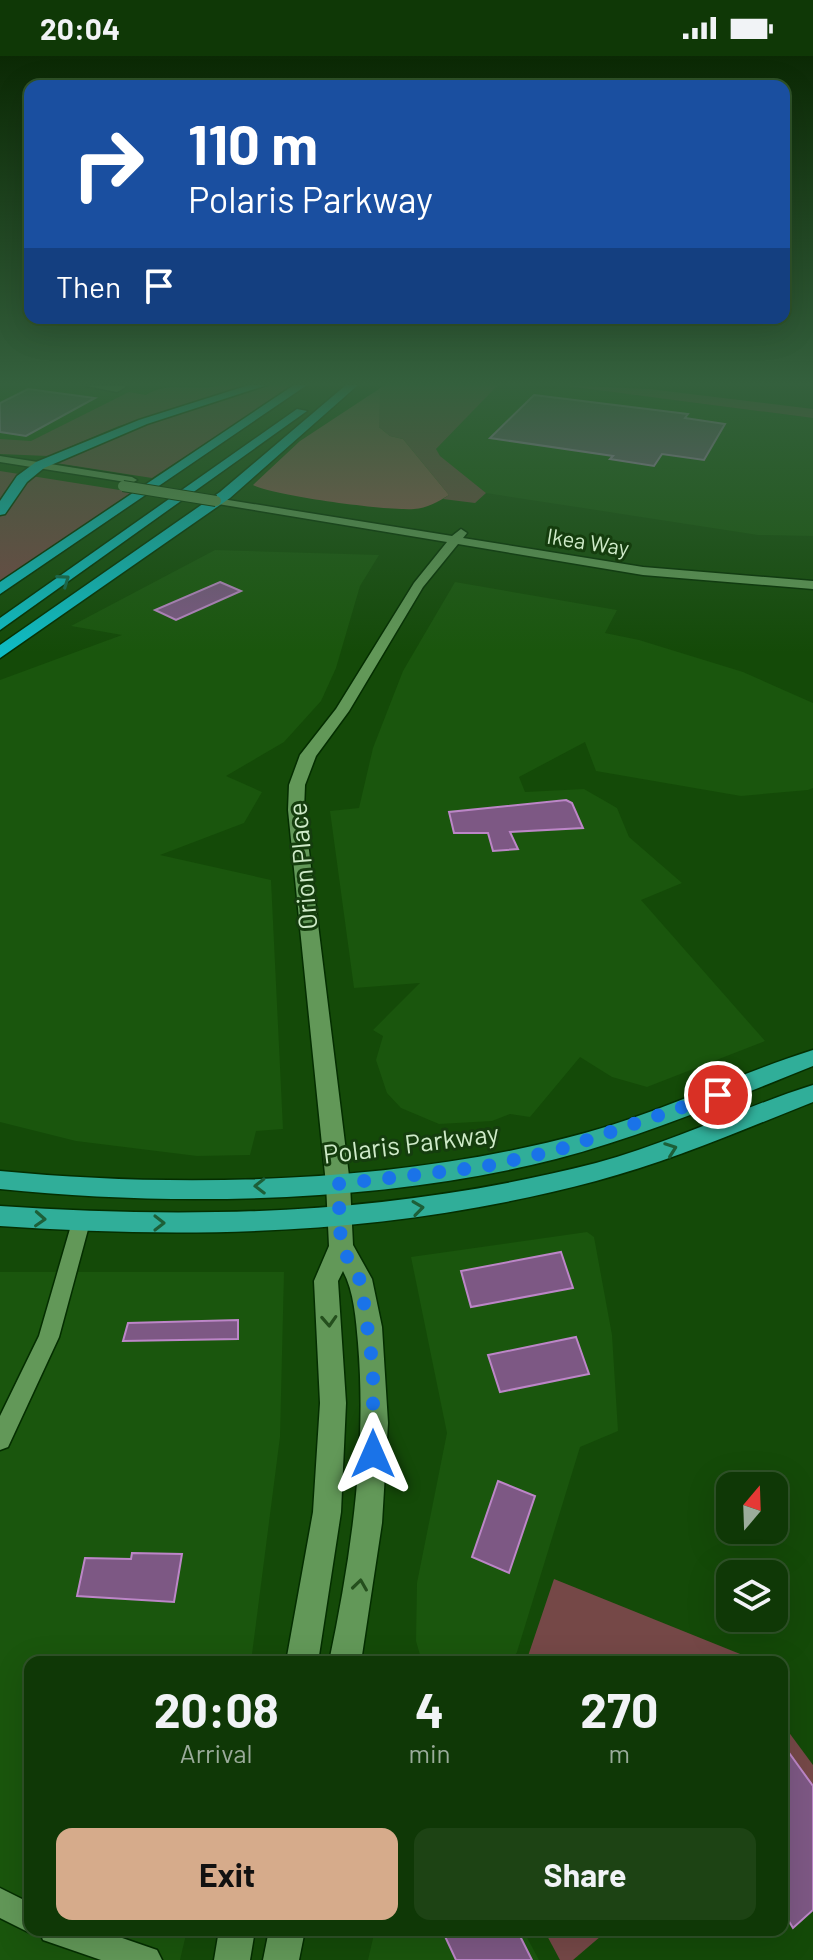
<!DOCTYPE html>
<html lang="en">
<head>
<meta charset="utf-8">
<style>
  :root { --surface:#0f3806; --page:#1d4314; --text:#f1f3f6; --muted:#9bac9b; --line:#2f5228; --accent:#d6ab8b }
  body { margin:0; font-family:Barlow,sans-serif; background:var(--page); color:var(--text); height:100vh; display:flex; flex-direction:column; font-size:30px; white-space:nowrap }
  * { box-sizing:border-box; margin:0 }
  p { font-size:26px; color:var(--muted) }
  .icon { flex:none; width:44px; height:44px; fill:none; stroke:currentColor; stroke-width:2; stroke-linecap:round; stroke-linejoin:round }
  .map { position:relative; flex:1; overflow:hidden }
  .drawer { position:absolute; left:24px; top:1600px; width:764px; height:280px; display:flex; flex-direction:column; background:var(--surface); border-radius:16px; box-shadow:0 8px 32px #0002,0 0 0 2px var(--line) }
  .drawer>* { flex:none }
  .top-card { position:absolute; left:24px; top:24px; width:766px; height:244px; border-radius:16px; box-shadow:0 8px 32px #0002,0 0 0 2px var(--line); background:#1a4fa0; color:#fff; overflow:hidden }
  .needle { width:52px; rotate:19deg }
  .tools { position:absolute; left:716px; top:1416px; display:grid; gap:16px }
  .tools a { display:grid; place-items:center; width:72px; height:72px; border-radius:16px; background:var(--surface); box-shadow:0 8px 32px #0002,0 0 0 2px var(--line); font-size:40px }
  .pin { position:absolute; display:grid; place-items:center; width:68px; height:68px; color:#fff; margin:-34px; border:4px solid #fff; border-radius:50%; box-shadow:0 2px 8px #0007 }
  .me { position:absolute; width:88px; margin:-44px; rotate:0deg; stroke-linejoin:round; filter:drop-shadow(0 0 6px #0008) }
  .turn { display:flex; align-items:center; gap:28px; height:168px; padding:0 32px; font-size:36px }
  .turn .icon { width:104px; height:104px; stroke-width:2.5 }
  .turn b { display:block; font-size:56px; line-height:68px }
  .then { display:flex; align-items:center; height:76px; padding:0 32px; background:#0003; gap:16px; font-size:30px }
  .eta { display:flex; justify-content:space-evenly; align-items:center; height:136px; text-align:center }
  .eta b { font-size:48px; font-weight:700; line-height:56px }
  .action { display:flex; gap:16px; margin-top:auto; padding:16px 32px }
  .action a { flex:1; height:92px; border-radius:16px; background:var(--accent); color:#111; font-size:32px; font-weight:700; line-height:92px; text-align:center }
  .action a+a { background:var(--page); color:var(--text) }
  .status { display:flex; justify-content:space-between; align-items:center; height:56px; padding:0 40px; background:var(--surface); direction:ltr }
  .status svg { height:22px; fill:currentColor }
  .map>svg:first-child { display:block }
  .built { fill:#1a560d }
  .green { fill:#754847 }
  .forest { fill:#935656 }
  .building { fill:#7d5884; stroke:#bc86c7; stroke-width:2 }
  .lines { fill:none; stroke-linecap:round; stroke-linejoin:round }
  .minor-casing { stroke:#042e00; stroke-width:3 }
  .secondary-casing { stroke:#042e00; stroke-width:3 }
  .primary-casing { stroke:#042e00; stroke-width:3 }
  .motorway-casing { stroke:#042e00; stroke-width:3 }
  .minor { fill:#629858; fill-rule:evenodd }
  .secondary { fill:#629858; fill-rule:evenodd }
  .primary { fill:#30ae99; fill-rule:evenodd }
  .motorway { fill:#0ebcc4; fill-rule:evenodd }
  .secondary-bridge-casing { stroke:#042e00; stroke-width:12; stroke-linecap:butt }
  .secondary-bridge { stroke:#629858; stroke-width:10 }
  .oneway { stroke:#13694e }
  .oneway2 { stroke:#1d5f38 }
  .oneway3 { stroke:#244f1d }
  .route { stroke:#1a73e8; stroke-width:14; stroke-dasharray:0 25.2 }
  .labels { text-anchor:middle; stroke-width:6; stroke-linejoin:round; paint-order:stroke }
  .far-street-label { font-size:22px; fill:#cfebc9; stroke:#153d0e }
  .street-label { font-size:26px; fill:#cfebc9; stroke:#153d0e }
</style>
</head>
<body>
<div class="status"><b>20:04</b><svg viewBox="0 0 49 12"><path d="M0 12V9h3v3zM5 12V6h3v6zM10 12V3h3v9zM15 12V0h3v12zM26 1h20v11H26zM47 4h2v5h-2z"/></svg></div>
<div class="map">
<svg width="813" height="1904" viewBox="0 0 813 1904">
  <rect width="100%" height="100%" fill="#144a08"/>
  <g class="built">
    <polygon points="0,329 222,329 202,335 160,330 146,339 129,336 31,385 20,387 0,383"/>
    <polygon points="498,329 553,333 559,329 813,362 813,480 758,479 486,437 439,400 436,393"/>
    <polygon points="215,494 379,499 360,530 336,612 321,645 284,686 226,720 262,736 244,767 160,799 271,824 283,1073 256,1075 250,1099 197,1100 76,1085 0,1066 0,624 122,579 71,570"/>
    <polygon points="455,526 617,554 605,577 639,584 743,616 813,647 813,732 808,734 741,740 596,715 585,686 519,721 525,736 584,733 617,752 629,781 682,827 641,844 765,985 647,1031 612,1021 580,1001 530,1061 510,1058 492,1065 439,1068 401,1052 387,1037 376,1004 383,980 373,974 420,927 354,932 330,755 359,752 373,692 403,615"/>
    <polygon points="587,1176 594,1181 612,1279 618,1375 580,1391 517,1596 511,1606 422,1606 416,1585 417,1527 447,1377 411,1201"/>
    <polygon points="0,1216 284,1216 280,1381 251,1606 30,1606 30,1874 187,1874 180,1904 0,1904"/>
    <polygon points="375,1874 523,1874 539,1904 368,1904"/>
  </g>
  <g class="green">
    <path d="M222,329h33l-136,41 -71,30 -48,-2v-15l31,2 98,-49 17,3c23,-15 48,-2 76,-10z"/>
    <polygon points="268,329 294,329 152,422 56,407 135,372"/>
    <polygon points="385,329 498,329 436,393 440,400 486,437 475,447 443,443 449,439 403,383 390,380 379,371 379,335"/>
    <polygon points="559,329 649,333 813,353 813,362"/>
    <polygon points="0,415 132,436 0,526"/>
    <polygon points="554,1523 760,1606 526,1606"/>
    <polygon points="782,1667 813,1709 813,1730 782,1687"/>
    <polygon points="544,1874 608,1874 573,1904 560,1904"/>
  </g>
  <path class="forest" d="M385,329l-5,6 -1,36 11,9 13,3 46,56c-11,7 -22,13 -35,14 -26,2 -139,-13 -161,-24l47,-44z"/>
  <g class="building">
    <polygon points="28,333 95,342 26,380 0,376 0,347"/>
    <polygon points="534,339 688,358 685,362 725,368 704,404 662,398 654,410 610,403 613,400 490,382"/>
    <polygon points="220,526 241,535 176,564 155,554"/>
    <polygon points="566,744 572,747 583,772 510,776 518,793 493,795 488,777 454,777 449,756"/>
    <polygon points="561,1196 573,1232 471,1251 461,1215"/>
    <polygon points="238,1264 238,1283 123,1285 128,1267"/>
    <polygon points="576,1281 589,1318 500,1336 488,1299"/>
    <polygon points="498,1425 535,1440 509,1517 472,1501"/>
    <polygon points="132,1497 182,1498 174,1546 77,1540 85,1502 131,1503"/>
    <polygon points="782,1687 813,1730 813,1854 793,1872 782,1854"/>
    <polygon points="442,1874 517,1874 532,1904 456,1904"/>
  </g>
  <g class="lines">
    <g class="minor-casing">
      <g id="minor">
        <polygon points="81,329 124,329 126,331 117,336"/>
        <polygon points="81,1158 88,1160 90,1166 59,1281 8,1391 0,1394 0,1360 39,1280 72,1166 74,1160"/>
        <polygon points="0,1832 30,1847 30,1874 38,1874 30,1877 0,1862"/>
        <polygon points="39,1874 99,1874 157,1894 162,1904 101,1904 43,1884"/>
      </g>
    </g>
    <g class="secondary-casing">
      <g id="secondary">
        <polygon points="0,400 132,421 137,424 132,427 0,406"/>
        <path d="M216,442l236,38 9,-7 6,4 -4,5 180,29 170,14v8l-170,-14 -185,-31 -35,43 -74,124 -33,45 -11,29 -1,25 46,374 3,61 19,34 10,48 6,96 -6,100 -21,139h-32c22,-105 38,-212 29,-319 -2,-23 -4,-52 -15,-72l-5,10 8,122 -5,109 -23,150h-32l27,-150 7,-109 -6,-122 15,-35 -3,-62 -38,-374 1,-25 11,-30 36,-46 78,-126 33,-41 -235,-39 -2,-2z"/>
        <polygon points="219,1874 255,1874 250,1904 214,1904"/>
        <polygon points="269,1874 305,1874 299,1904 263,1904"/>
      </g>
    </g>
    <g class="primary-casing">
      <g id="primary">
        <path d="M813,994v16c-85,34 -169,70 -257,93 -172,44 -380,48 -556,30v-18c187,18 403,12 585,-38 78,-21 151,-59 228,-83z"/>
        <path d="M813,1029v17c-71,28 -142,59 -217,79 -198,53 -392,59 -596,45v-20c204,14 397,8 596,-43 75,-20 144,-55 217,-78z"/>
      </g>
    </g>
    <g class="motorway-casing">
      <g id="motorway">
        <polygon points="249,329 267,329 147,368 44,412 27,426 5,458 0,459 0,445 17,420 36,406 139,364"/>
        <polygon points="294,329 307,329 0,538 0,526"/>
        <polygon points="346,329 358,329 230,442 0,602 0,589 220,436"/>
        <polygon points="297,353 307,355 0,574 0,562"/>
      </g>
    </g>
    <use href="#minor" class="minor"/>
    <use href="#secondary" class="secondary"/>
    <use href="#primary" class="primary"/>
    <use href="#motorway" class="motorway"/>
    <g class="secondary-bridge-casing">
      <polyline id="secondary-bridge" points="123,430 216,445"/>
    </g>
    <use href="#secondary-bridge" class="secondary-bridge"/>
  </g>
  <defs><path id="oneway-chevron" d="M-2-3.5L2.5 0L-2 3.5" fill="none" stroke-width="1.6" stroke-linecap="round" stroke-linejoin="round" transform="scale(2)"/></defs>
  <use class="oneway" href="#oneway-chevron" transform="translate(64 524) rotate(-35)"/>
  <g class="oneway2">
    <use href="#oneway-chevron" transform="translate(671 1093) rotate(-20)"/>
    <use href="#oneway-chevron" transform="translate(260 1130) rotate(179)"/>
    <use href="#oneway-chevron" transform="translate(418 1152) rotate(-8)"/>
    <use href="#oneway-chevron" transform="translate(40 1163) rotate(3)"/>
    <use href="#oneway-chevron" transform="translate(159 1167)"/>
  </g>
  <g class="oneway3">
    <use href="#oneway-chevron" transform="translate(329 1265) rotate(87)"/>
    <use href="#oneway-chevron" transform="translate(360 1529) rotate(-82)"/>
  </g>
  <linearGradient id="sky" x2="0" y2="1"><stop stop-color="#0b2904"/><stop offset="0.55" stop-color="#34603d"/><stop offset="1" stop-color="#34603d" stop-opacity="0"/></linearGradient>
  <rect width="813" height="596" fill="url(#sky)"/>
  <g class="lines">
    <polyline class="route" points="373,1398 373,1312 361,1226 341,1190 338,1128 482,1111 558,1094 718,1039"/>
  </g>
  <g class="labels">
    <g class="far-street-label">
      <text transform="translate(588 486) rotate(9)" y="8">Ikea Way</text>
    </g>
    <g class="street-label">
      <text transform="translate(303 810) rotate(-95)" y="9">Orion Place</text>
      <text transform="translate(411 1088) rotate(-7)" y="9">Polaris Parkway</text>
    </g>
  </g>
</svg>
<div class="tools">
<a><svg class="needle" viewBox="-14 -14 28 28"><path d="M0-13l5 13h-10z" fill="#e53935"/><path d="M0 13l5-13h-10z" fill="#9bac9b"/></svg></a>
<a><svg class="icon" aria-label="layers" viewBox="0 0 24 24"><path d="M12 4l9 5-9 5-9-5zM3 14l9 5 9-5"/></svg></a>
</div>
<div class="pin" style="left:718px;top:1039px;background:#d93025"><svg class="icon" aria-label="arrive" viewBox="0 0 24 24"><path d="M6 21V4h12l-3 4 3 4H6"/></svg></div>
<svg class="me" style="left:373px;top:1398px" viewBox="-20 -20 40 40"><path d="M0-17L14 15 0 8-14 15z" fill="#1a73e8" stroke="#fff" stroke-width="4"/></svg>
<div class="top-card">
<div class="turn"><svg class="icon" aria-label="right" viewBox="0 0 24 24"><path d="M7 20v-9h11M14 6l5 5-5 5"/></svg><div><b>110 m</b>Polaris Parkway</div></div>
<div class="then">Then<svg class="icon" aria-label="arrive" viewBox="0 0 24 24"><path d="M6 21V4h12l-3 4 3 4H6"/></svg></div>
</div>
<section class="drawer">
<div class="eta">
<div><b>20:08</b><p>Arrival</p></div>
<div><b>4</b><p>min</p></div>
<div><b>270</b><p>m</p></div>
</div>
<div class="action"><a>Exit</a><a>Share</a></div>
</section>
</div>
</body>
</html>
